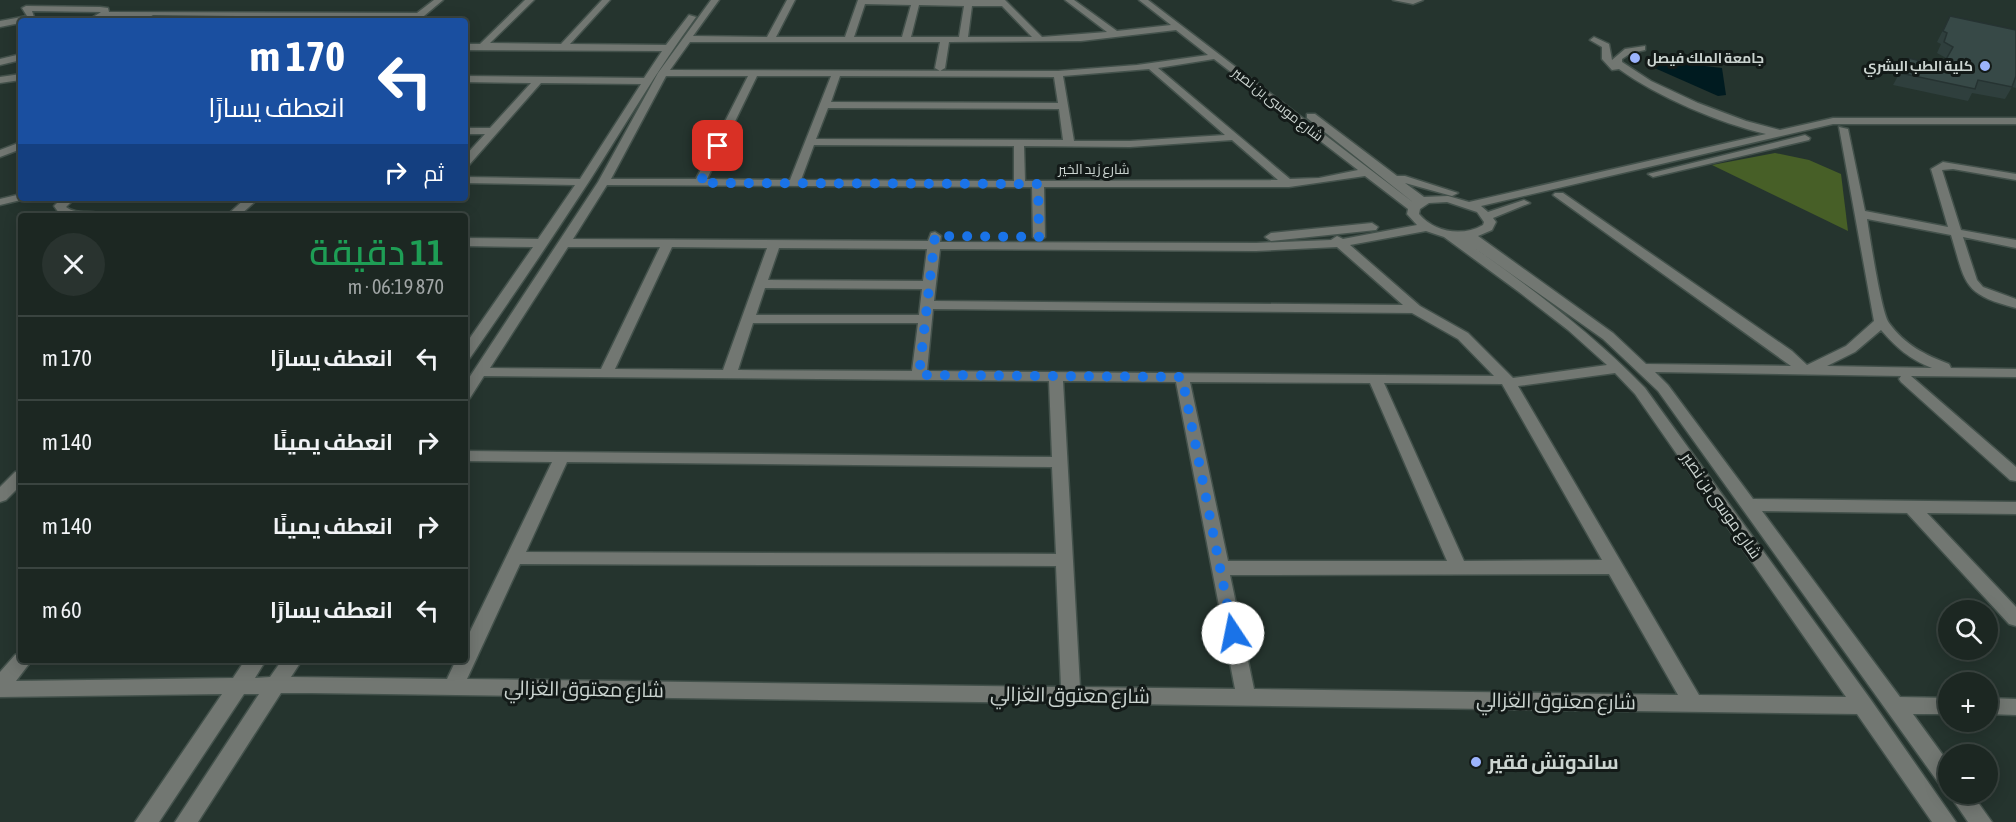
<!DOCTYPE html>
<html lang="ar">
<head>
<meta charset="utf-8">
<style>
  :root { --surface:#1c2722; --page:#29332f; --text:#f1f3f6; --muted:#a0a5a5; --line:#3a4440 }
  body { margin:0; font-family:"Asap Condensed",Cairo,sans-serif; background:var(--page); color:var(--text); direction:rtl; height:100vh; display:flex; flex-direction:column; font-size:22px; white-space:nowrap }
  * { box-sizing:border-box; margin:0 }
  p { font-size:20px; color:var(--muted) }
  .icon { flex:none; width:33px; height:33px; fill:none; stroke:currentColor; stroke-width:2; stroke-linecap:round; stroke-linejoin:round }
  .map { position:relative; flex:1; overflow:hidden; direction:ltr }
  .sheet { position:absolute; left:18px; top:213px; width:450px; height:450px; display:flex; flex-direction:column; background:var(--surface); border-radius:6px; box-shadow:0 3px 15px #0003,0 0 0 2px var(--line); direction:rtl }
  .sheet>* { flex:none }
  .hud { position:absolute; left:18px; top:18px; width:450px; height:183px; border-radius:6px; box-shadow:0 3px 15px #0003,0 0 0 2px var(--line); direction:rtl; background:#1a4fa0; color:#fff; overflow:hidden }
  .controls { position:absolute; left:1938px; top:600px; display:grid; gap:12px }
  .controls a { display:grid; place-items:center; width:60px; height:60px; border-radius:50%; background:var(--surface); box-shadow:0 3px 15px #0003,0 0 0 2px var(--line); font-size:30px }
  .pin { position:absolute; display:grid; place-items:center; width:51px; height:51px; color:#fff; margin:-26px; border-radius:12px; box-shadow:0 3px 9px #0006 }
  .me { position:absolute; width:66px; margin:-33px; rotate:349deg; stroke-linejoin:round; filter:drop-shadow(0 0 4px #0008) }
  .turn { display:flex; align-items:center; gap:21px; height:126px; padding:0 24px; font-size:27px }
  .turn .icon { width:78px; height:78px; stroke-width:2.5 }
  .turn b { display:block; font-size:42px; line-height:51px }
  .then { display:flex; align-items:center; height:57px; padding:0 24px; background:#0003; gap:12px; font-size:22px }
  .round { display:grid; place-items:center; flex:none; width:63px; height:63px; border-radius:32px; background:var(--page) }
  .headline { display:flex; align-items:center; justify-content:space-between; height:102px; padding:0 24px }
  h1 { font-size:36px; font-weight:600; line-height:45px; color:#1e9e55 }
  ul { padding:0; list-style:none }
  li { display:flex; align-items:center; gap:18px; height:84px; padding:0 24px; border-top:2px solid var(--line) }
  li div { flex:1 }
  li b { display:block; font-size:22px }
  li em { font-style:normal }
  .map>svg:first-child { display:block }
  .green { fill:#475f27 }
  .water { fill:#001b20 }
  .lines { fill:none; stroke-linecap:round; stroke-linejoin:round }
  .minor-casing { stroke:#43514b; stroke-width:3 }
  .minor { fill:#727772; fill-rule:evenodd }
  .wall { fill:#2f3f3d }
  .building { fill:#374947; stroke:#263332; stroke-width:1.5 }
  .route { stroke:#1a73e8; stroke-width:10; stroke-dasharray:0 18 }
  .poi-dot { fill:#9cb4fd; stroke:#131a18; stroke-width:2 }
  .labels { text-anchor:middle; stroke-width:6; stroke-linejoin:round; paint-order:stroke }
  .far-poi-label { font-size:14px; font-weight:bold; fill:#cbd4d0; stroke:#131a18; text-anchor:start }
  .far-street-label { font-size:14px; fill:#cbd4d0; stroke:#131a18 }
  .street-label { font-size:16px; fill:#cbd4d0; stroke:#131a18 }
  .near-street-label { font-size:20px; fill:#cbd4d0; stroke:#131a18 }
  .near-poi-label { font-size:20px; font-weight:bold; fill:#cbd4d0; stroke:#131a18; text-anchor:start }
</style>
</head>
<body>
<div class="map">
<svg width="2016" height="822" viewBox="0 0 2016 822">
  <rect width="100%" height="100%" fill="#25342e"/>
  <polygon class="green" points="1775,153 1809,160 1841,174 1848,231 1712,165"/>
  <polygon class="water" points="1653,60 1722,68 1726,95 1718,96 1650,66"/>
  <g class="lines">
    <g class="minor-casing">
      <g id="minor">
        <polygon points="434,0 443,0 418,21 409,21 411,18 153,15 143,21 133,21 139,16 107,16 98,21 87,21 101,12 32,11 35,20 0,27 0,21 27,16 22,8 26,6 100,7 108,8 109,12 417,13"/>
        <path d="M525,0h9l-44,43 71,1 41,-44h8l-40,44 96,1 23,-30 7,2c-39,53 -70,107 -106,163 -39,60 -79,119 -120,178l-5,1v-14l68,-98 -68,-1v-8l73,1 37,-54 -110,-2v-6l115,2 61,-95 -100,-1 -72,82 -4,1v-10l20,-22h-20v-6h25l41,-45 -66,-1v-6l179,2 18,-27 -197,-1v-6h15z"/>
        <path d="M711,0h8l-26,36 74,1 20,-37h8l-19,37h69l13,-37h147l37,37 65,-5 -42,-32h9l43,31 54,-6 -32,-25h9l266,203 -107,-85v-4h8l82,62h8l53,17 -6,3 -47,-13 19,14 24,-1 21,6 297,-68c-47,-11 -108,-37 -147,-65l-7,1 -10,-11v-12l-12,-7 4,-3 15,7 3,16 13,-11 20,-3v4l-14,3 -9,6v3l29,19 47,22 48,18 34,9 53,-12h183v6h-183l-352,82 7,6 36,-12 6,3 -37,15 3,4 -4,8 -14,6 135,97 33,31 145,2 -238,-171 2,-2h8l229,158 15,14 39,-19 28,-25 -35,-194 9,2 17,82 83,16 -17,-58 12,-7 73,12v6l-63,-11 -11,1 19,60 55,10v8l-53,-11 14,43 6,7 33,12v9c-54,-14 -50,-24 -65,-73l-84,-16c3,18 14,93 22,104 16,22 36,32 60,41l2,4 65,1v8l-105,-1 105,91v14l-6,-1 -109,-98 -2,-3 2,-3 -246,-4 13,13 85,114 263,3v12l-89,-1 89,94v19l-7,-2 -102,-111 -145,-2 138,186 48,1v16h-35l35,48v25l-8,-2 -282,-394 -55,-52 -141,-100c65,46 128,92 183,149l226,312 85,122h-24l-75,-108 -1546,-21h-30l-83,129h-23l84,-128h-15l-85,128h-24l87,-128 -222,3v-25l15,-17 6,-2v7h11l-16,21 217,-3 12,-18h21l-11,18 15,-1 12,-17h20l-11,17 156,2 9,-19h9v-18l87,-180 -87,-1v-10l587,6 -3,-76 -565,-5 -14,22 -5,2v-16l133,-202 60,-109zM865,4l46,1 -9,32h-48zM919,5l45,1 -5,31h-48zM972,6h30l30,31h-64zM1176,30l32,25 -71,10 -79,6 -388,-1 20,-28h250l-5,26 5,3 5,-3 4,-26 132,-1zM1214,59l144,111 -39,8 -29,1 -132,-111zM1149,69l76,66 -95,6h-56l-11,-65zM666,76h82l-52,103h-85zM757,76h74l-41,104 -83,-1zM840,76l214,1 4,26 -227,-1zM828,108l231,1 4,31 -247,-1zM1232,140l46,40 -253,1 -1,-35 106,1zM814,145l200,1v35l-213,-1zM1365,176l43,33 -1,5 10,11 -74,14 -6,-3 -6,4 -75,3 -316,-1 1,-6 -6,-4 -4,1 -3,8 -355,-2 34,-54 425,2 1,50 6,4 6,-4 -1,-50h245zM1447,202l30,10 7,10 -1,3c-21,12 -49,7 -64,-11l1,-5 9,-6zM1426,231l18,6 75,55 49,38 39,35 -94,13 -45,-45 -48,-27 -70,-61zM568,247h92l-59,122 -111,-1zM672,247l95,1 -44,122 -108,-1zM1337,247l66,58 -469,-4 6,-52 316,2zM779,248l148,1 -4,32 -155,-1zM765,288l157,1 -3,26h-163zM933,309l479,4 46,26 36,37 -567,-5zM753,323h165l-6,48 -174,-1zM1881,330c16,18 28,29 51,38l-105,-2 28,-14zM1615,373l20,21 211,303 -147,-2 -181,-309zM1063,381l113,1 59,307 -155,-2zM1190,382l180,1 77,178h-219zM1384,383l118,1 100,176 -138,1zM567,462l485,5 4,87 -530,-2zM520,564l536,2 5,121 -594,-8zM1609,574l69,121 -424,-6 -24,-114z"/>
        <polygon points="1393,0 1423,0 1413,4"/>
        <polygon points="21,54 21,60 0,65 0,59"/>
        <polygon points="21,74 21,80 0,83 0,77"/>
        <polygon points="1805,135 1810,138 1809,140 1653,177 1648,174"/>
        <polygon points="21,142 21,149 0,157 0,150"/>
        <polygon points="21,194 21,198 25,199 0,205 0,199"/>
        <path d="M62,198h13l-9,9c12,9 29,1 40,9h-41l-6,-3 -5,-7z"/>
        <polygon points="246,198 259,198 239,216 226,216"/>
        <polygon points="1372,223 1378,227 1376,230 1271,241 1265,237 1271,233"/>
        <polygon points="21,471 21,485 6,500 0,502 0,487 15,472"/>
        <polygon points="1988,698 2016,699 2016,715 1988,714"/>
        <polygon points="1949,794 1972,794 1992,822 1968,822"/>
      </g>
    </g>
    <use href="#minor" class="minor"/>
  </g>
  <polygon class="wall" points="1950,16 2016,30 2016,88 2012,87 2005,99 1972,93 1968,101 1893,85 1908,58 1934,64 1945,61 1946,58 1937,53 1941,44 1937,42"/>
  <polygon class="building" points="1950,16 2016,30 2016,76 2012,87 1978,80 1975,89 1900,73 1908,58 1934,64 1945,61 1953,47 1944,42 1947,33 1943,31"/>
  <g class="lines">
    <polyline class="route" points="718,146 700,183 1038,184 1039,237 935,236 919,375 1182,377 1233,633"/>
  </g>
  <g class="poi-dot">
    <circle cx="1635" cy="58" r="6"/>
    <circle cx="1985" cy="66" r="6"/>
    <circle cx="1476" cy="762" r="6"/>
  </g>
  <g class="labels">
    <g class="far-poi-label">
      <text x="1647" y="63">جامعة الملك فيصل</text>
      <text x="1973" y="71" text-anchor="end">كلية الطب البشري</text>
    </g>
    <g class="far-street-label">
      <text transform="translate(1278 104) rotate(38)" y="5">شارع موسى بن نصير</text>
      <text x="1094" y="174">شارع زيد الخير</text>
    </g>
    <g class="street-label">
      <text transform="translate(1722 505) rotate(55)" y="6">شارع موسى بن نصير</text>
    </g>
    <g class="near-street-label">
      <text transform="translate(584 689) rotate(1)" y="7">شارع معتوق الغزالي</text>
      <text transform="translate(1070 695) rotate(1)" y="7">شارع معتوق الغزالي</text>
      <text transform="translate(1556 701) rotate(1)" y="7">شارع معتوق الغزالي</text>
    </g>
    <g class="near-poi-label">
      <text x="1488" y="769">ساندوتش فقير</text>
    </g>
  </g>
</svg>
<div class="controls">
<a><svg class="icon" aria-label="search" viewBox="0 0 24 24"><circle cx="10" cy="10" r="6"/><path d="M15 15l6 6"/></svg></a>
<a>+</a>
<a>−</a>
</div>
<div class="pin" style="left:718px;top:146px;background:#d93025"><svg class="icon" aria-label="arrive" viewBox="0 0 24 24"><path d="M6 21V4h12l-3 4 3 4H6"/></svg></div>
<svg class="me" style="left:1233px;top:633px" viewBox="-20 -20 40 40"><circle r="19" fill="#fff"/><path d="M0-13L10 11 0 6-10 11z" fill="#1a73e8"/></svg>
<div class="hud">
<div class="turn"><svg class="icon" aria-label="left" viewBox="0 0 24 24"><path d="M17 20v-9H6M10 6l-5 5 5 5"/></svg><div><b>170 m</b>انعطف يسارًا</div></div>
<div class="then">ثم<svg class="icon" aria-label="right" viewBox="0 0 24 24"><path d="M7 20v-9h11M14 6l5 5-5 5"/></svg></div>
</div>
<section class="sheet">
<div class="headline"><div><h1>11 دقيقة</h1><p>870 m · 06:19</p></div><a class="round"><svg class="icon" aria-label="close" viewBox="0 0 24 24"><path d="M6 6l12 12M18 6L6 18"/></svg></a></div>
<ul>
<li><svg class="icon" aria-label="left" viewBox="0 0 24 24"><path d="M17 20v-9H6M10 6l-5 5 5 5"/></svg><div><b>انعطف يسارًا</b></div><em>170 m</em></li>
<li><svg class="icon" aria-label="right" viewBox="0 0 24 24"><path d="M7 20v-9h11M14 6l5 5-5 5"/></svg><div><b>انعطف يمينًا</b></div><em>140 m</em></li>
<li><svg class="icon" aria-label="right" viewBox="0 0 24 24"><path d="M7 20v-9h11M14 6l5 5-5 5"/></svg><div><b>انعطف يمينًا</b></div><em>140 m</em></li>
<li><svg class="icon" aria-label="left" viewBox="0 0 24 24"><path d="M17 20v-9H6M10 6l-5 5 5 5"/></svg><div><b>انعطف يسارًا</b></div><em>60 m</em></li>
</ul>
</section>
</div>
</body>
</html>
